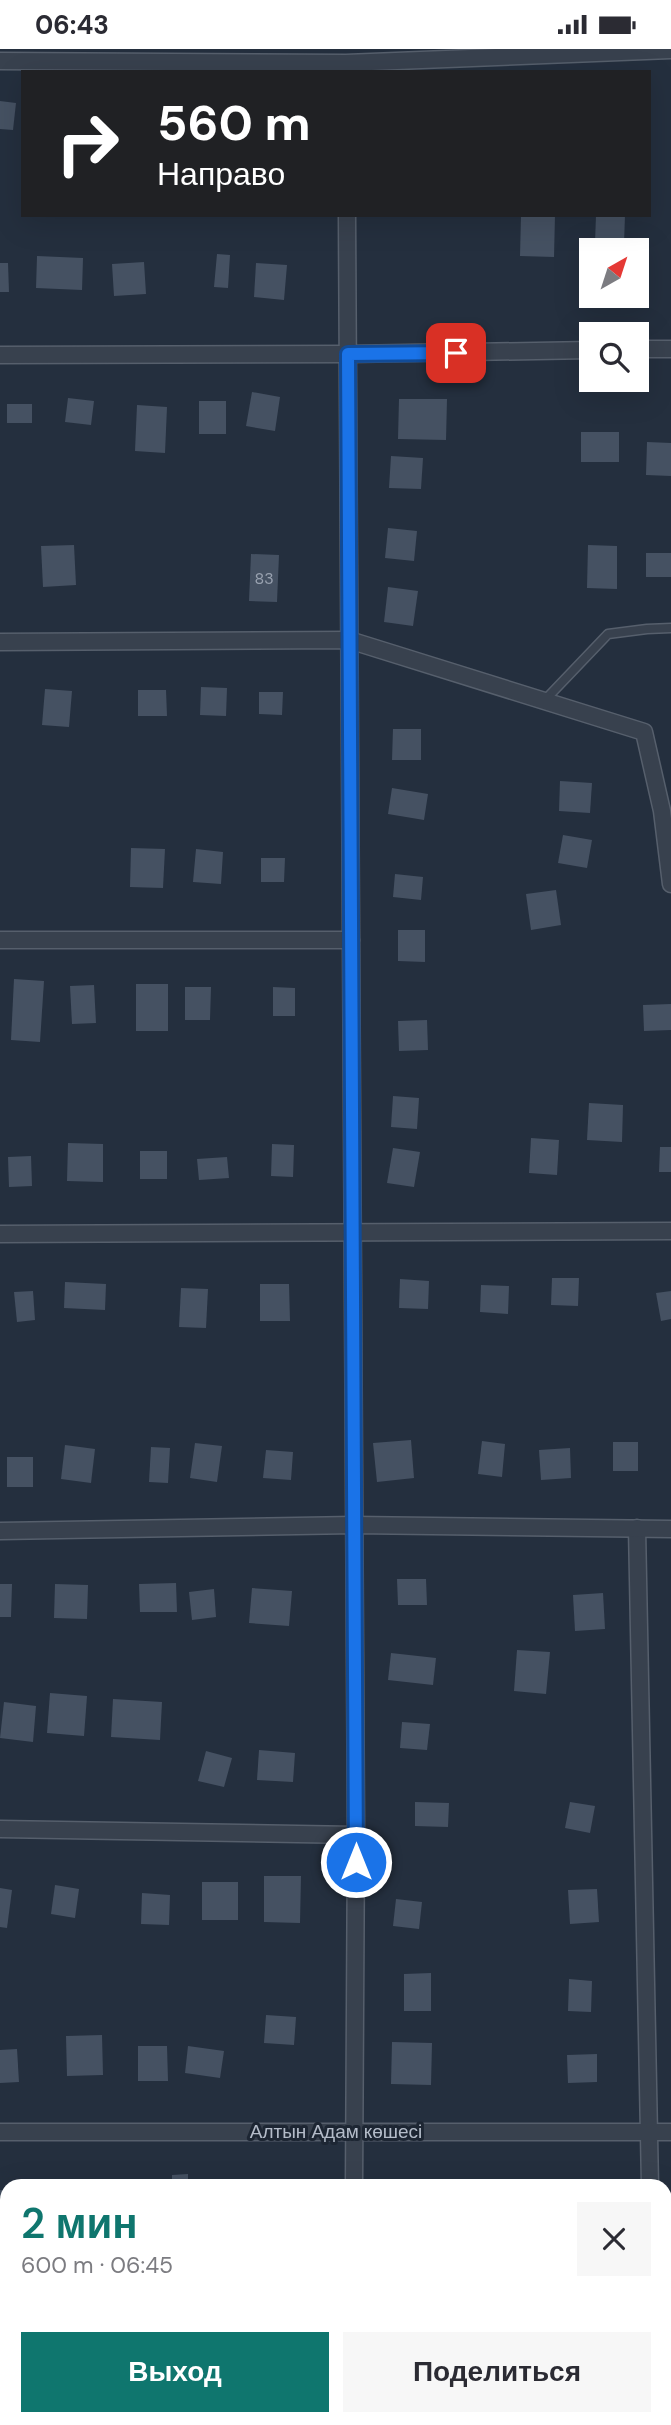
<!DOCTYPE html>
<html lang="ru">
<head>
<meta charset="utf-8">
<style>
  :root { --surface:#fff; --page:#f7f7f7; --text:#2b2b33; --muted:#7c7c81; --accent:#0f766e }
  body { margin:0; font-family:"DM Sans",sans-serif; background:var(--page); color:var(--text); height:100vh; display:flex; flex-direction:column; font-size:26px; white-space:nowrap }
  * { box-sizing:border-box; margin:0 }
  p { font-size:23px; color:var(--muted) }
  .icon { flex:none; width:38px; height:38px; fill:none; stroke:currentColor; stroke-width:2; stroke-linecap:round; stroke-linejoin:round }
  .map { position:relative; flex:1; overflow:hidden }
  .side { position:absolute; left:0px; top:2130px; width:672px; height:247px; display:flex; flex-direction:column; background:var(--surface); border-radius:21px 21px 0 0; box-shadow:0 7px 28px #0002 }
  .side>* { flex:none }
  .banner { position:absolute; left:21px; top:21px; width:630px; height:147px; border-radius:0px; box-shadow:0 7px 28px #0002; background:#202124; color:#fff; overflow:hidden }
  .needle { width:46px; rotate:39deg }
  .fabs { position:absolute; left:579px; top:189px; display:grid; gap:14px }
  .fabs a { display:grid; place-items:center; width:70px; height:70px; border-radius:0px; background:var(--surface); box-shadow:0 7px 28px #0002; font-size:35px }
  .pin { position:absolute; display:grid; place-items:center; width:60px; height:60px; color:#fff; margin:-30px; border-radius:14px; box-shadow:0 4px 10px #0006 }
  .me { position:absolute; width:77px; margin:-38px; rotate:0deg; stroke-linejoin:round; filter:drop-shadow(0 0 5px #0008) }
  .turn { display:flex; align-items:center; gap:24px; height:147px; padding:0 21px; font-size:32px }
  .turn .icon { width:91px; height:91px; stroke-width:2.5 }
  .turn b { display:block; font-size:49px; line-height:60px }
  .round { display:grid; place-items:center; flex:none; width:74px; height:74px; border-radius:0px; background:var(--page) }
  .headline { display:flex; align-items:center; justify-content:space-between; height:119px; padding:0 21px }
  h1 { font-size:42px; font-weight:600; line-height:52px; color:var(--accent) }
  .action { display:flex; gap:14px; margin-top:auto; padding:14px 21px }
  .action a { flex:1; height:80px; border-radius:0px; background:var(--accent); color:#fff; font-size:28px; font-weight:600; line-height:80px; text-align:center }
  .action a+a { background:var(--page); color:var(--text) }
  .status { display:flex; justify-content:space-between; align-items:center; height:49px; padding:0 35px; background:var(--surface); direction:ltr }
  .status svg { height:19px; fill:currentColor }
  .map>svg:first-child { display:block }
  .building { fill:#455162 }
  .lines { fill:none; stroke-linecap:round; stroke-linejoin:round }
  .service-casing { stroke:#565f6c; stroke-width:11 }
  .minor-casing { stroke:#565f6c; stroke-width:19 }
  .service { stroke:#38414e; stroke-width:8 }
  .minor { stroke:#38414e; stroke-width:16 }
  .route-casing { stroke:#114b97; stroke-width:18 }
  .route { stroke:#1a73e8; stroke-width:12 }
  .labels { text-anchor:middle; stroke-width:6; stroke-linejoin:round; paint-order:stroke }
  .number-label { font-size:16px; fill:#98a1af }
  .street-label { font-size:19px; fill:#b4bcc9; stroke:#1d2633 }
</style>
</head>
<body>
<div class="status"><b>06:43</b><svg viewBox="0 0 49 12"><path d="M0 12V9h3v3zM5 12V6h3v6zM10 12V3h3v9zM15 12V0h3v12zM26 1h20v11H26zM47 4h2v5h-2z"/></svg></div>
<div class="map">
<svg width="671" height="2376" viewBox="0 0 671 2376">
  <rect width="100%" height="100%" fill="#242f3e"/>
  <g class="building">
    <polygon points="0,52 16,54 13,81 0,80"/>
    <polygon points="521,166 555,166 554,208 520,207"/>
    <polygon points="596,166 625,166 624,195 595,194"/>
    <polygon points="217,205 230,206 228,239 214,238"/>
    <polygon points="37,207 83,209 82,241 36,239"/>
    <polygon points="144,213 146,245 114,247 112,215"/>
    <polygon points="0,214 8,214 9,243 0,243"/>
    <polygon points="256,214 287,216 284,251 254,248"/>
    <polygon points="252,343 280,348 275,382 246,377"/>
    <polygon points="68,349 94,352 91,376 65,373"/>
    <polygon points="399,350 447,350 446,391 398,390"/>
    <rect x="199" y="352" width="27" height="33"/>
    <rect x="7" y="355" width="25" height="19"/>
    <polygon points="137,356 167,358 165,404 135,402"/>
    <rect x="581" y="383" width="38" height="30"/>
    <polygon points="647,393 671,394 671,427 646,426"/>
    <polygon points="391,407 423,409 421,440 389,439"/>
    <polygon points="388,479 417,482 414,512 385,509"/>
    <polygon points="74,496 76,536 43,538 41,497"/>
    <polygon points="588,496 617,497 617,540 587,539"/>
    <rect x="646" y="504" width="25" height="24"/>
    <polygon points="251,505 279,506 277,553 249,552"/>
    <polygon points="388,538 418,542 413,577 384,573"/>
    <polygon points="201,638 227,639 226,667 200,666"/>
    <polygon points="45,640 72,642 69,678 42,676"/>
    <polygon points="138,641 166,641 167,667 138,667"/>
    <polygon points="259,643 283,643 282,666 259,665"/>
    <polygon points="393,680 421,680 421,711 392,711"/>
    <polygon points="560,732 592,734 590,764 559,762"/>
    <polygon points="392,739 428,745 424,771 388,765"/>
    <polygon points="563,786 592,791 587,819 558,814"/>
    <polygon points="131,799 165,800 163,839 130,838"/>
    <polygon points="196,800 223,803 221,835 193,833"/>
    <polygon points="261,809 285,809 284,833 261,833"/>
    <polygon points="395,825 423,828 421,851 393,848"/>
    <polygon points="556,841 561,876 531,881 526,845"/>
    <polygon points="398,881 425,881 425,913 398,912"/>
    <polygon points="14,930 44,932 40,993 11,991"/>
    <rect x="136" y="935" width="32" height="47"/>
    <polygon points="94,936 96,974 72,975 70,937"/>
    <polygon points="185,938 211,938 210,971 185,971"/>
    <polygon points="273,938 295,939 295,967 273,967"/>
    <polygon points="671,955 671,981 644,982 643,956"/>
    <polygon points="427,971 428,1001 399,1002 398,972"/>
    <polygon points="393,1047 419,1049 417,1080 391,1078"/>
    <polygon points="589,1054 623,1056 622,1093 587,1091"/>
    <polygon points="531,1089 559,1091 557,1126 529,1124"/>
    <polygon points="68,1094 103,1095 103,1133 67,1132"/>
    <polygon points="272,1095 294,1096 293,1128 271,1127"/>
    <polygon points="660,1098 671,1098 671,1123 659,1123"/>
    <polygon points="393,1099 420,1103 414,1138 387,1134"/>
    <rect x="140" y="1102" width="27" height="28"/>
    <polygon points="31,1107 32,1137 9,1138 8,1108"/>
    <polygon points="227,1108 229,1129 199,1131 197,1110"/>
    <polygon points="552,1229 579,1229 578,1257 551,1256"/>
    <polygon points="400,1230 429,1232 428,1260 399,1259"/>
    <polygon points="65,1233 106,1235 105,1261 64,1259"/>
    <polygon points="260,1235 289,1235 290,1272 260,1272"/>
    <polygon points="481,1236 509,1237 508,1265 480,1263"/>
    <polygon points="181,1239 208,1240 206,1279 179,1278"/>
    <polygon points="33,1242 35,1271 17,1273 14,1243"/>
    <polygon points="671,1242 671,1270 661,1272 656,1244"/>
    <polygon points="411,1391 414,1429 377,1433 373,1394"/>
    <polygon points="482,1392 505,1395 502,1428 478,1425"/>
    <rect x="613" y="1393" width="25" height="29"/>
    <polygon points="195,1394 222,1397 217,1433 190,1429"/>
    <polygon points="65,1396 95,1400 91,1434 61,1430"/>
    <polygon points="151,1398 170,1399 168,1434 149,1433"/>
    <polygon points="570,1399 571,1429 541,1431 539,1401"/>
    <polygon points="266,1401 293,1403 291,1431 263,1429"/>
    <rect x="7" y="1408" width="26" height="30"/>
    <polygon points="397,1530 426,1530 427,1556 398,1556"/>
    <polygon points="176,1534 177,1563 140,1563 139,1535"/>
    <polygon points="0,1535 12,1535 11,1568 0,1568"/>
    <polygon points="55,1535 88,1536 87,1570 54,1569"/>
    <polygon points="252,1539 292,1542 289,1577 249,1574"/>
    <polygon points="214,1540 216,1568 192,1571 189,1543"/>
    <polygon points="603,1544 605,1580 575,1582 573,1546"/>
    <polygon points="517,1601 550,1603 546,1645 514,1642"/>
    <polygon points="391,1604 436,1609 433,1636 388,1631"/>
    <polygon points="50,1644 87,1647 84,1687 47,1684"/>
    <polygon points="113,1650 162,1653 160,1691 111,1688"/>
    <polygon points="4,1653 36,1657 33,1693 0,1689"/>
    <polygon points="402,1673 430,1675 427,1701 400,1699"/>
    <polygon points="259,1701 295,1704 293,1733 257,1731"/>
    <polygon points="206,1702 232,1709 224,1738 198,1732"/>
    <polygon points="415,1753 449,1754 448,1778 415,1777"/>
    <polygon points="570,1753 595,1757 590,1784 565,1779"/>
    <polygon points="264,1827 301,1827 300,1874 264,1873"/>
    <rect x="202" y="1833" width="36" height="38"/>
    <polygon points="55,1836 79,1840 75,1869 51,1865"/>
    <polygon points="0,1839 12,1841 7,1879 0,1878"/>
    <polygon points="597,1840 599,1873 570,1875 568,1841"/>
    <polygon points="142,1844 170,1846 169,1876 141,1875"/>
    <polygon points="396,1850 422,1853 419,1880 393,1877"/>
    <polygon points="431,1924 431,1962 404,1962 404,1925"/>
    <polygon points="569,1930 592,1932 591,1963 568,1962"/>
    <polygon points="266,1966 296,1968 294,1996 264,1994"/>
    <polygon points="102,1986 103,2026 67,2027 66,1987"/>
    <polygon points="392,1993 432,1994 431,2036 391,2035"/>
    <polygon points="138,1997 167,1997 168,2032 138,2032"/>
    <polygon points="188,1997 224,2002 220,2029 185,2024"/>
    <polygon points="17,2000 19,2033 0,2034 0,2001"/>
    <polygon points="597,2005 597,2033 568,2034 567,2006"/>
    <polygon points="188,2125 188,2137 172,2137 172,2126"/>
    <polygon points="264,2131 288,2133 288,2137 263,2137"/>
    <polygon points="565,2131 594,2132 594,2137 565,2137"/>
    <rect x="0" y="2141" width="7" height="27"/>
    <rect x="410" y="2370" width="47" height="6"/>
  </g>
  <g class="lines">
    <g class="service-casing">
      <polyline id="service" points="544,652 608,585 647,580 671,579"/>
    </g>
    <g class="minor-casing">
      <g id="minor">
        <polyline points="0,12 346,14 671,1"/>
        <polyline points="347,166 356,1786 354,2137"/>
        <polyline points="637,300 671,300"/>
        <polyline points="0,306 348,305 592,301"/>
        <polyline points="0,593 349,591 644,683 662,762 671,835"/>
        <polyline points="0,891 351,891"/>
        <polyline points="0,1185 671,1182"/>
        <polyline points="637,1479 650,2137"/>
        <polyline points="0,1482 354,1476 671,1480"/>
        <polyline points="0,1780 356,1786"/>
        <polyline points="0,2083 671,2083"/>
        <polyline points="359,2370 360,2376"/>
        <polyline points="651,2370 651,2376"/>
      </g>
    </g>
    <use href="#service" class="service"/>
    <use href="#minor" class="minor"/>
  </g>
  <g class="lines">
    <g class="route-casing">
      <polyline id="route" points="356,1813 348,305 456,304"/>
    </g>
    <use href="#route" class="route"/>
  </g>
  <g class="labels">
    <g class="number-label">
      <text x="264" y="535">83</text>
    </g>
    <g class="street-label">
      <text x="336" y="2089">Алтын Адам көшесі</text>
    </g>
  </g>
</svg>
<div class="fabs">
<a><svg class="needle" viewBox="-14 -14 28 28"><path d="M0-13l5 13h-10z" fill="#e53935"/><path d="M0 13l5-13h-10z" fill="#7c7c81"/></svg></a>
<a><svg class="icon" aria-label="search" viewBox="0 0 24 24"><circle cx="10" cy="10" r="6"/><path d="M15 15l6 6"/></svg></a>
</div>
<div class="pin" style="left:456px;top:304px;background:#d93025"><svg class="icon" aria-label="arrive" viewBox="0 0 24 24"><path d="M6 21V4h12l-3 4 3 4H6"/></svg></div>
<svg class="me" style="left:356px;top:1813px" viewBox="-20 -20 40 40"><circle r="17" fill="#1a73e8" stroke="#fff" stroke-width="3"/><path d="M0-11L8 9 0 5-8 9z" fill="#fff"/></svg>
<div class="banner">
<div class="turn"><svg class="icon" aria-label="right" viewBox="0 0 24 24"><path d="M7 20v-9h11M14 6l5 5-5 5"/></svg><div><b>560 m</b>Направо</div></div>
</div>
<section class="side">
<div class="headline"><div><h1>2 мин</h1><p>600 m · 06:45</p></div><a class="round"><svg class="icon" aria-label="close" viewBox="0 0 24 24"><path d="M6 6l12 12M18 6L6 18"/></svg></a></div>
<div class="action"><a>Выход</a><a>Поделиться</a></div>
</section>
</div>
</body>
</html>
